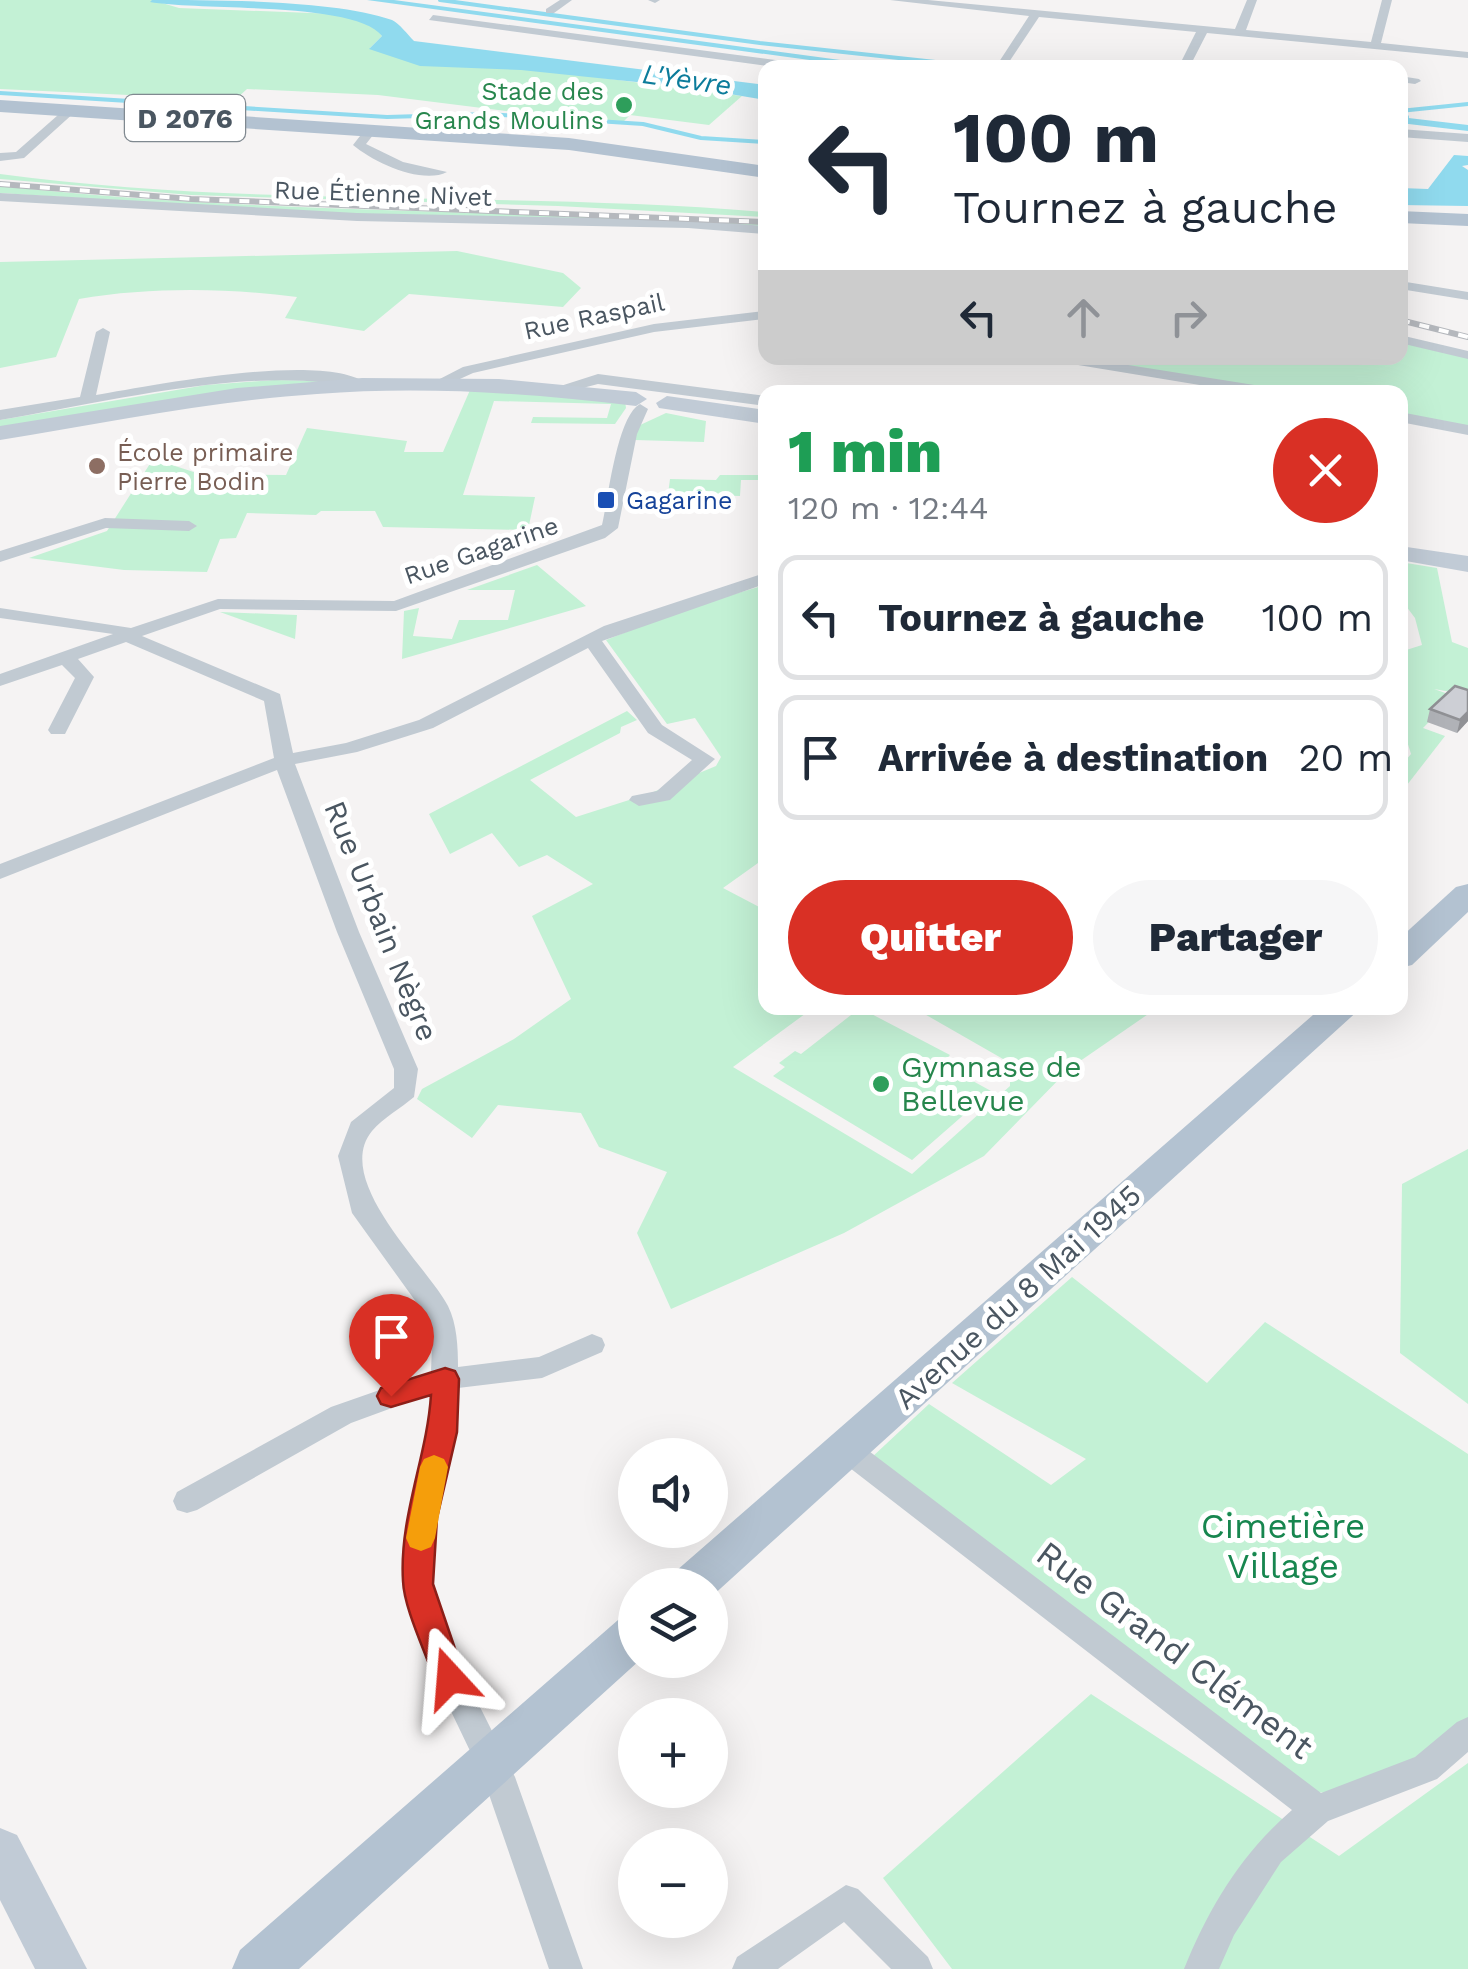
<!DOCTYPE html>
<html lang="fr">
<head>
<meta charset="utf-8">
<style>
  :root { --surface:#fff; --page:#f6f6f7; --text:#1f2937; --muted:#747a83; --line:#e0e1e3; --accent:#d93025 }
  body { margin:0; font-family:"Work Sans",sans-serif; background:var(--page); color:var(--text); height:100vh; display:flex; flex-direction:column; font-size:38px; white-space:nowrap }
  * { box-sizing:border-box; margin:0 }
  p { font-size:32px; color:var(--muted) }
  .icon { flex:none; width:55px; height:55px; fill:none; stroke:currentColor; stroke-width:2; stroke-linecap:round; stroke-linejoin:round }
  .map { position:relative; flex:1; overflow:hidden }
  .details { position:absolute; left:758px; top:385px; width:650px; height:630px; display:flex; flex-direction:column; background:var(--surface); border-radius:20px; box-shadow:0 10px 40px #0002 }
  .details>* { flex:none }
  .banner { position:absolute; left:758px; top:60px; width:650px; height:305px; border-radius:20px; box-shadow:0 10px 40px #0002; background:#fff; color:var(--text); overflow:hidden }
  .buttons { position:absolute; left:618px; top:1438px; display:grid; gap:20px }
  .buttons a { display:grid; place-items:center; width:110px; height:110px; border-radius:50%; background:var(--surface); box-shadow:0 10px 40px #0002; font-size:50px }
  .pin { position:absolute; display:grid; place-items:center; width:85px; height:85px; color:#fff; margin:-102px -42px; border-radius:50% 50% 50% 0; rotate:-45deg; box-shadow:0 0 10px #0007 }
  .pin .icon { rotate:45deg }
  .me { position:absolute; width:110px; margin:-55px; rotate:341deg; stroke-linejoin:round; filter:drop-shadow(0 0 8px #0008) }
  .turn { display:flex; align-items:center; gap:35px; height:210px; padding:0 30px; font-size:45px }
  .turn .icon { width:130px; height:130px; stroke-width:2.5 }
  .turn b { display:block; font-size:70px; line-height:85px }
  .lanes { display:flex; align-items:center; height:95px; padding:0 30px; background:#0003; justify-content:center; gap:50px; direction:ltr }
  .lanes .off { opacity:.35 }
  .round { display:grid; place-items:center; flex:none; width:105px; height:105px; border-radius:52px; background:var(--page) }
  .head { display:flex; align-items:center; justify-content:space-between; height:170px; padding:0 30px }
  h1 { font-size:60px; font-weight:800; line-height:75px; color:#1e9e55 }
  .cta { display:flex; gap:20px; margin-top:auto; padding:20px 30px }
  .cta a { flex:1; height:115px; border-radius:60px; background:var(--accent); color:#fff; font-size:40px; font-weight:800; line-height:115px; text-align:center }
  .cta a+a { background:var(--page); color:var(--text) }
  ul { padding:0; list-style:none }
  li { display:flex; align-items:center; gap:30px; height:125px; margin:0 20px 15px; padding:0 10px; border:5px solid var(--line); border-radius:20px }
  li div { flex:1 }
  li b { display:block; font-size:38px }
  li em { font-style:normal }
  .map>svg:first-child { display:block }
  .green { fill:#c3f1d5 }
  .water { fill:#90daee }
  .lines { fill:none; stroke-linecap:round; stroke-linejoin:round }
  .stream { stroke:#90daee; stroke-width:4 }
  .canal { fill:#90daee; fill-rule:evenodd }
  .street { fill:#c1cad2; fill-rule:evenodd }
  .secondary { fill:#c1cbd6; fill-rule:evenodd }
  .primary { fill:#b3c2d1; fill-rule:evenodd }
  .rail-casing { stroke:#b5b8bd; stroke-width:6 }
  .rail { stroke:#fff; stroke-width:4; stroke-dasharray:10; stroke-linecap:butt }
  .wall { fill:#b0b2b7 }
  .shaded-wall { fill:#909195 }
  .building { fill:#cdcfd5; stroke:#909195; stroke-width:2.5 }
  .route { fill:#d93025; stroke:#8d1f18; stroke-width:2.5 }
  .slow { fill:#f59e0b }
  .leisure-dot { fill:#2e9e5b; stroke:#fff; stroke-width:4 }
  .education-dot { fill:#8d6e63; stroke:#fff; stroke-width:4 }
  .transit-dot { fill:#1a4fb4; stroke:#fff; stroke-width:4 }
  .labels { text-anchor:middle; stroke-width:10; stroke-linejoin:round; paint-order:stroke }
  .far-leisure-label { font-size:25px; fill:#27864d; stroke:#fff; text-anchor:end }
  .far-street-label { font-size:25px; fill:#4a5661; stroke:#fff }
  .far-education-label { font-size:25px; fill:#785e54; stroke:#fff; text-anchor:start }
  .far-transit-label { font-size:25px; fill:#164399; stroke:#fff; text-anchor:start }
  .far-water-label { font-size:28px; font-style:italic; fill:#0c7c9b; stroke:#fff }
  .shield { fill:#fff; stroke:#808990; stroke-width:2.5 }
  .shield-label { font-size:28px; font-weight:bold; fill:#4a5661 }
  .street-label { font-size:30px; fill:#4a5661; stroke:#fff }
  .leisure-label { font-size:30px; fill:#27864d; stroke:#fff; text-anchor:start }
  .near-park-label { font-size:35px; fill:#17864f; stroke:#fff }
  .near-street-label { font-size:35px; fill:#4a5661; stroke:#fff }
</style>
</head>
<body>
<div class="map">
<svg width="1468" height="1969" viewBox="0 0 1468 1969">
  <rect width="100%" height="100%" fill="#f5f3f3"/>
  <g class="green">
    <polygon points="0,0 152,0 179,8 337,14 374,26 382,36 370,48 742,96 709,125 630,115 623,122 529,114 378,95 247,89 235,100 0,89"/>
    <path d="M0,174c253,34 511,17 765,38v5l-207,-11 -367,-11 -191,-16z"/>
    <path d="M0,186c254,28 510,23 765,38v4l-433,-14 -332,-21z"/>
    <path d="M457,251l106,22 18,15 -18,19 -154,-13 -45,37 -79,-13 12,-21c-71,-9 -147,-10 -218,2l-23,58 -56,11v-106z"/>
    <polygon points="1400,341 1468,357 1468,426 1400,414 1400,392 1288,392 1071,358 1400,358"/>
    <polygon points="274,380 328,381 0,428 0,420 206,385"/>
    <polygon points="470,390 625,401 626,408 615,424 531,423 533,417 607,418 611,404 494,401 463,495 535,497 528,530 383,527 375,511 321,511 316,515 247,513 236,538 220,539 207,572 124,570 29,558 107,531 153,459 200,474 286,475 307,428 407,441 404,452 443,452"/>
    <polygon points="666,413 706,421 704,442 635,440 638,426"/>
    <polygon points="720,475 765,475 765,480 741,480 740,496 668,494 670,479 716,480"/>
    <polygon points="1400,562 1437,568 1452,642 1468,648 1468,695 1434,689 1454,696 1423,728 1445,736 1400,794 1400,767 1411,754 1400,719 1400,652 1422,645 1415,618 1400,598"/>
    <polygon points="537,565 586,606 402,659 404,611 419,608 413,636 452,639 459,620 508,620 515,590 467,590"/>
    <polygon points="765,585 765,858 723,888 765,910 765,1008 813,1008 733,1067 912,1174 1010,1086 1010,1063 914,1008 1157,1008 1070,1068 984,1156 844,1233 671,1309 637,1233 667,1172 599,1147 581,1113 498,1105 472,1138 417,1099 422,1089 514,1039 571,999 532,916 593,884 547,855 519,867 492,833 450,854 429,814 627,711 637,720 621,727 620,733 530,780 576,817 651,793 716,766 721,757 695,718 667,724 606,640 684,609"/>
    <polygon points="220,612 297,615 295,639"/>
    <polygon points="860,1008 950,1055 942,1064 991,1091 912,1160 773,1076 785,1067 779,1063 795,1051 801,1054"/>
    <polygon points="1468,1149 1468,1404 1400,1353 1402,1184"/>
    <polygon points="1072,1277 1207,1383 1265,1322 1468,1454 1468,1718 1419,1761 1332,1794 1311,1791 871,1458 929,1404 1051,1485 1086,1459 952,1383"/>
    <polygon points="1091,1694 1339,1856 1468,1763 1468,1969 952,1969 883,1878"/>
  </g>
  <g class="water">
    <path d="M152,0c64,0 182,0 240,20 8,4 15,14 22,21l351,44v15l-71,-12 -173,-18 -101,-4 -51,-17 13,-13c-26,-35 -183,-25 -232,-34z"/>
    <polygon points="1454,155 1468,156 1468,165 1462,166 1468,170 1468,206 1400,205 1400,188 1428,189"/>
  </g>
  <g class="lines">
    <g class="stream">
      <polyline points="440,0 760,43 991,68"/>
      <polyline points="0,93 387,117 488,114 643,124 701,138 765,142"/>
      <polyline points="1400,111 1468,104"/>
      <polyline points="1406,121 1407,117"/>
    </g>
    <g class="canal">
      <polygon points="367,0 394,0 900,68 868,68"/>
      <polygon points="1400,117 1468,125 1468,131 1400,123"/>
    </g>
    <g class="street">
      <polygon points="560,0 572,0 554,13 546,13 546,9"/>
      <polygon points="648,0 660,0 655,3"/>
      <polygon points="890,0 928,0 1235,29 1247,0 1257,0 1246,30 1371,42 1382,0 1392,0 1381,43 1468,52 1468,58 1207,33 1189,68 1178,68 1196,32 1039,17 1005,68 995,68 1029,16"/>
      <polygon points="433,15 813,65 818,68 783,68 429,20"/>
      <polygon points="1249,61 1288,68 1245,66"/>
      <polygon points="1400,76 1419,79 1421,81 1415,84 1400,82"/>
      <polygon points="66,108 76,111 24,158 0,161 0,153 16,152"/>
      <path d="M367,127l10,3 -11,14 37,18 44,10c-25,13 -74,-10 -94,-27z"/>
      <polygon points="1400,129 1468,134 1468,142 1400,137"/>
      <polygon points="0,193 357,213 688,220 765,226 765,234 688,228 357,221 0,201"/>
      <polygon points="1400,281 1468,292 1468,300 1400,289"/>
      <polygon points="765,311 765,319 654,332 473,373 438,389 430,384 463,367 654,324"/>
      <path d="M103,328l7,4 -14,63c55,-9 231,-45 273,-10l-8,5c-94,-29 -262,14 -361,30v-10l80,-13 16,-65z"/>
      <polygon points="1400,335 1468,351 1468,359 1400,343"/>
      <polygon points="1053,358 1084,358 1267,387 1275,392 1242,392 1060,362"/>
      <polygon points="598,374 765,396 765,406 598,384 556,395 548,390"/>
      <path d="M640,404l8,5 -11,25 -19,94 -13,10 -209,73 -176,-2 -78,27 138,58 13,59 53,-10 73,-23 185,-94 161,-53v11l-163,57 60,84 53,34 -45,41 -31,6 -10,-6 3,-4 25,-5 35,-31 -44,-27 -60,-85 -155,80 -76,24 -62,12 64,168 59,137 -4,28c-13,11 -31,21 -42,34 -40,49 55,135 76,175 9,18 10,41 10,61l81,-10 53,-23 10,4 3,7 -3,7 -60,26 -84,10 -1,43 -21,87 -4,66 32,91 51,102 68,192h-34l-65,-189 -49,-102 -33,-94 6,-66 21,-87 1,-37 -79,29 -154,87 -10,3 -10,-3 -4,-9 4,-9 154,-85 100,-35 1,-27 -8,-32 -72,-100 -14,-57 13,-34 43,-34v-19l-57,-137 -60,-162 -277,109v-15l274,-106 -10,-57 -138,-59 -48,17 16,18 -29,57h-14l-3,-4 27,-52 -13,-13 -62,21v-12l113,-40 -113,-16v-10l131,20 87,-29 176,2 208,-76c6,-26 15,-109 38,-121z"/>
      <polygon points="1400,412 1468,425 1468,435 1400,422"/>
      <polygon points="105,518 189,521 197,526 189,531 106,528 0,562 0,551"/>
      <path d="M847,1438l10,4 464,351 94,-36 42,-35 11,-5v35l-31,27 -109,42 -47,41 -47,73 -15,34h-35c25,-62 57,-115 108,-159l-455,-352 -4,-8 4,-8z"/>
      <polygon points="846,1885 858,1889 928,1957 933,1969 891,1969 844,1922 778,1969 732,1969 737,1957"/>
    </g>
    <g class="secondary">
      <path d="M362,378l137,1 137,13 11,7 -11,7c-106,-13 -213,-20 -319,-12 -107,7 -212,29 -317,46v-14l237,-38z"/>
      <polygon points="667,396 765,410 765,424 659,408 656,403"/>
      <polygon points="1400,546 1468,556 1468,572 1400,560"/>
      <polygon points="0,1828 17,1835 87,1969 35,1969 0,1900"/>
    </g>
    <g class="primary">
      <polygon points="0,100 569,138 765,166 765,178 569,150 0,112"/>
      <polygon points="1400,211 1468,214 1468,226 1400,223"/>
      <polygon points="1468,884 1468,912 1412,965 1400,968 1400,938 1456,887"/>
      <polygon points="1321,1008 1361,1008 710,1598 710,1585 669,1585 676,1571"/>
      <polygon points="635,1614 635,1660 640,1660 299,1969 232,1969 240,1950 618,1620"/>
    </g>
    <g class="rail-casing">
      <g id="rail">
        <polyline points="0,184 191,199 765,222"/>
        <polyline points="1400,320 1468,337"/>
      </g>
    </g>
    <use href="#rail" class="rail"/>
  </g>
  <polygon class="wall" points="1430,709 1468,721 1457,733 1427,722"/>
  <polygon class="shaded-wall" points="1468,712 1468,721 1457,733 1460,720"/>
  <polygon class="building" points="1455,686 1468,690 1468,712 1460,720 1430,709"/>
  <path class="route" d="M445,1368l10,3 4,8 -2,53 -20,86 -4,66 32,94 -4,10 -11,4 -12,-4 -4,-10c-9,-27 -30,-70 -31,-97 -4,-64 24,-124 28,-186l-40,12 -10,-3 -4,-8 4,-8z"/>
  <polygon class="slow" points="434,1455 444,1459 448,1467 435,1538 431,1547 421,1551 410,1547 406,1538 420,1467 424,1459"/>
  <g class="leisure-dot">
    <circle cx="624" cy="105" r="10"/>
    <circle cx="881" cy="1084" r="10"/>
  </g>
  <circle class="education-dot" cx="97" cy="466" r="10"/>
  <rect class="transit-dot" x="596" y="490" width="20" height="20" rx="5"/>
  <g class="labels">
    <g class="far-leisure-label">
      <text x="604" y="100">Stade des<tspan x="604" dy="29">Grands Moulins</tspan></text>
    </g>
    <g class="far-street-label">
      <text transform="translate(383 193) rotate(2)" y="9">Rue Étienne Nivet</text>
      <text transform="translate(594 316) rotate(-12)" y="9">Rue Raspail</text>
      <text transform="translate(481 550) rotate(-19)" y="9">Rue Gagarine</text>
    </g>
    <g class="far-education-label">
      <text x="117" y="461">École primaire<tspan x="117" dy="29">Pierre Bodin</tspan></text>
    </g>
    <g class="far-transit-label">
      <text x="626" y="509">Gagarine</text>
    </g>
    <g class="far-water-label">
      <text transform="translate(687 79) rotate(8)" y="10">L'Yèvre</text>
    </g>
    <rect class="shield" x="125" y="95" width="120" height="46" rx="8"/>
    <g class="shield-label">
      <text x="185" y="128">D 2076</text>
    </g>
    <g class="street-label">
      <text transform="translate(381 921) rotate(68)" y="10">Rue Urbain Nègre</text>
      <text transform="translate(1018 1297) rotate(-42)" y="10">Avenue du 8 Mai 1945</text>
    </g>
    <g class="leisure-label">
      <text x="901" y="1077">Gymnase de<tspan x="901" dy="34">Bellevue</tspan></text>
    </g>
    <g class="near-park-label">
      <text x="1283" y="1538">Cimetière<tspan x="1283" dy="40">Village</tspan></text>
    </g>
    <g class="near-street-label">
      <text transform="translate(1175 1650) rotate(37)" y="12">Rue Grand Clément</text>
    </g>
  </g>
</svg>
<div class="buttons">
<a><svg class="icon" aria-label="sound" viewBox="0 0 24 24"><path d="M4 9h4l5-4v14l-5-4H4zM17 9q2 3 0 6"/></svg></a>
<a><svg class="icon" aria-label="layers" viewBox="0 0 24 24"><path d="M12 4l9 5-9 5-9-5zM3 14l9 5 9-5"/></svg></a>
<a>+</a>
<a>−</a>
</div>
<div class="pin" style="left:391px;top:1396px;background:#d93025"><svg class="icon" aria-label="arrive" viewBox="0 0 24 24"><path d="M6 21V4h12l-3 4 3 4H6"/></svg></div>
<svg class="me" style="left:450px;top:1678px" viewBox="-20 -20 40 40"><path d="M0-17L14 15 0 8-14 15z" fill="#d93025" stroke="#fff" stroke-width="4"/></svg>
<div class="banner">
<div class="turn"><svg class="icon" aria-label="left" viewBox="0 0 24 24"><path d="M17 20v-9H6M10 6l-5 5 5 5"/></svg><div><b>100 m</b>Tournez à gauche</div></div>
<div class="lanes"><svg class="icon" aria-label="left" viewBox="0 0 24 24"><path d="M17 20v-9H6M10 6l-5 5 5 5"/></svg><svg class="icon off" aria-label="ahead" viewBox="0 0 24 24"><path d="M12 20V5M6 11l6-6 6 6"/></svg><svg class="icon off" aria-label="right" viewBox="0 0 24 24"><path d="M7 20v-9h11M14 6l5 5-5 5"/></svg></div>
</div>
<section class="details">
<div class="head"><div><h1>1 min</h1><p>120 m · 12:44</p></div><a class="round" style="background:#d93025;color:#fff"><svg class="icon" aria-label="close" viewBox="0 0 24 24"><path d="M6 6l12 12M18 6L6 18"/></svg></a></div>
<ul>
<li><svg class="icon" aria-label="left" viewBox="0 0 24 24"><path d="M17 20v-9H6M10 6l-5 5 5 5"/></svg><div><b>Tournez à gauche</b></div><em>100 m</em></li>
<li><svg class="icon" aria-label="arrive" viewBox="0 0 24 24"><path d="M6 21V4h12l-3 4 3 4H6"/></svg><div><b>Arrivée à destination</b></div><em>20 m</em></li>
</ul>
<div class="cta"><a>Quitter</a><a>Partager</a></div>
</section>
</div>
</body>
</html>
